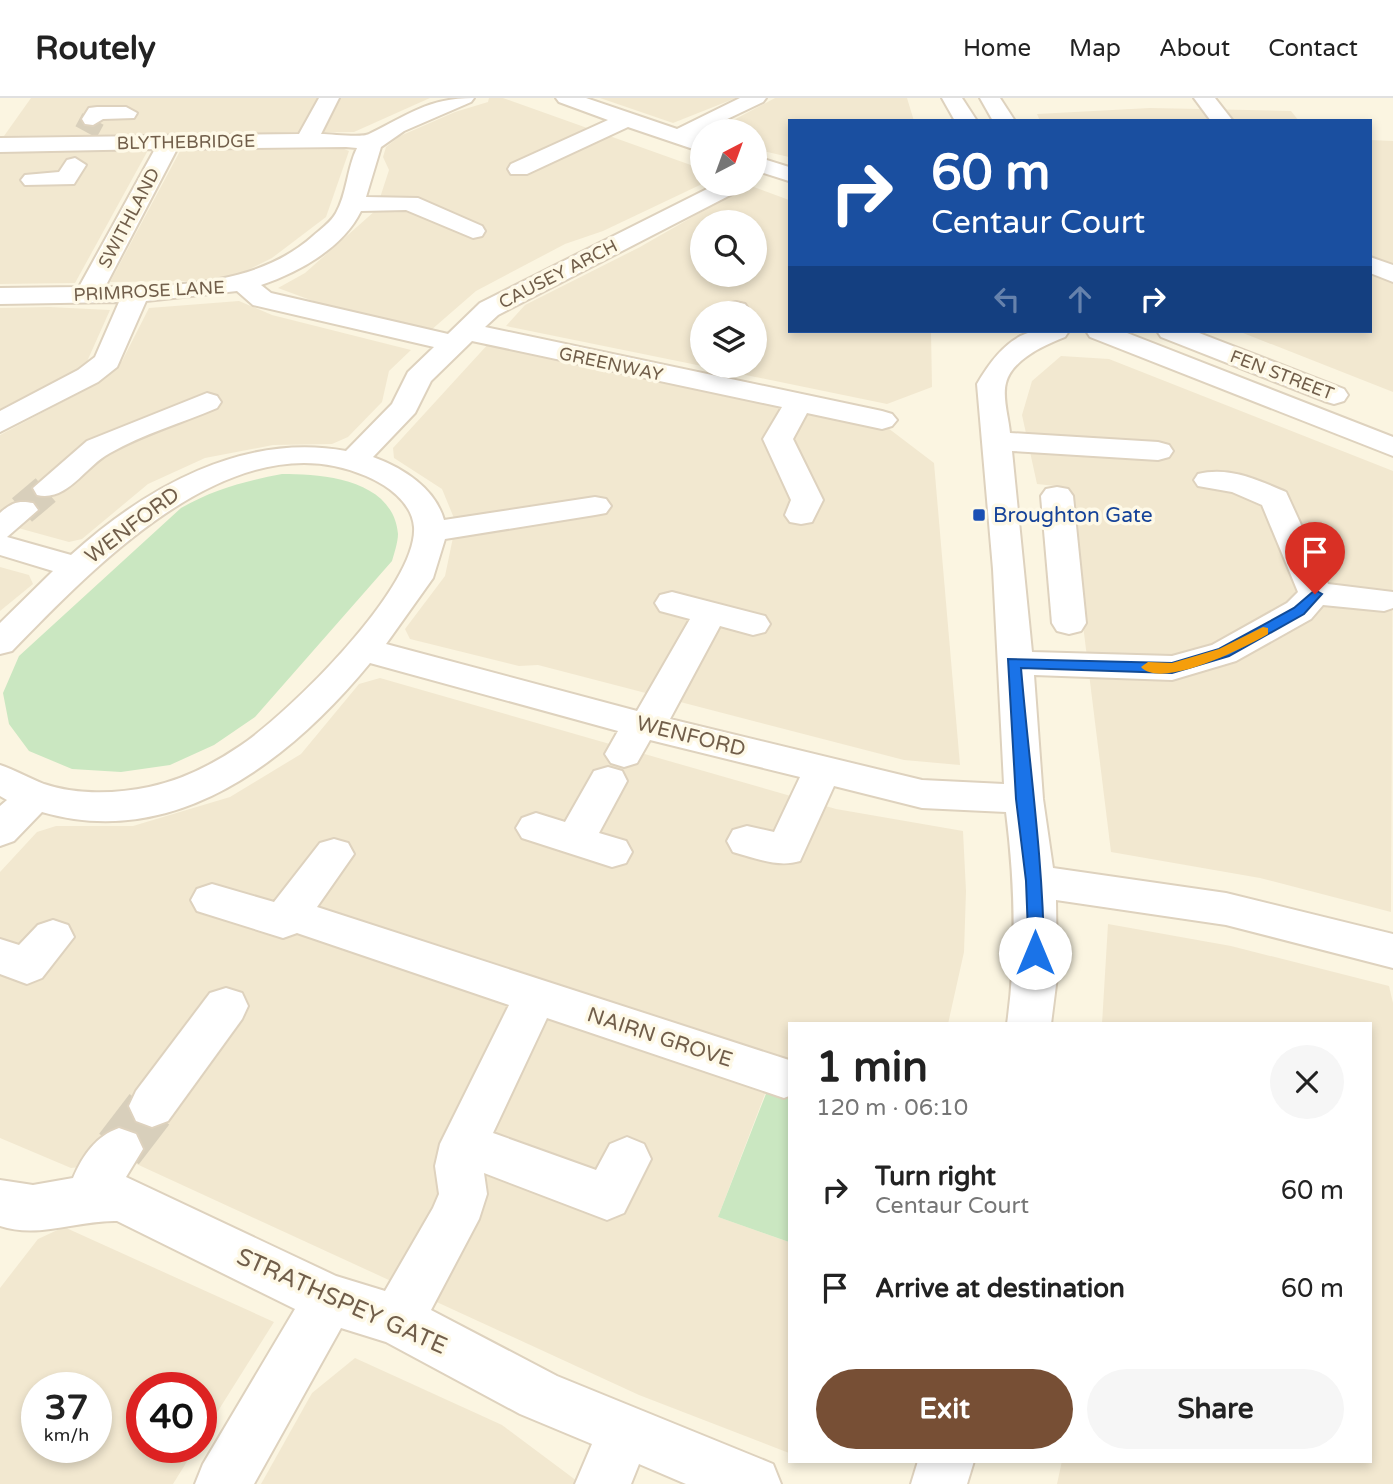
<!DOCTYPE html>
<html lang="en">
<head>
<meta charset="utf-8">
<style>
  :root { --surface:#fff; --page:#f6f6f6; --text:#222; --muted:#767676; --line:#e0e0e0; --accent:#774f35 }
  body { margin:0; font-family:"Varela Round",sans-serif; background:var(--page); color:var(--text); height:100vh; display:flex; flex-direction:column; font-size:26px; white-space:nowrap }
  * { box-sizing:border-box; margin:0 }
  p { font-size:23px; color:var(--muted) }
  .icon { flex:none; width:38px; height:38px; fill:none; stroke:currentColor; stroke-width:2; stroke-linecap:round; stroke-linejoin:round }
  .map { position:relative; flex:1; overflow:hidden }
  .drawer { position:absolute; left:788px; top:924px; width:584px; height:441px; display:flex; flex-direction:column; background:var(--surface); border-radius:0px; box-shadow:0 4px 10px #0003 }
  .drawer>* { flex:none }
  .top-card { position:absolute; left:788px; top:21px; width:584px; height:214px; border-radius:0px; box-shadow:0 4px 10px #0003; background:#1a4fa0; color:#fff; overflow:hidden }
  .needle { width:46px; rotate:41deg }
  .buttons { position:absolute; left:690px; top:21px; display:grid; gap:14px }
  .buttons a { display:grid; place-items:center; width:77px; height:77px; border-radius:50%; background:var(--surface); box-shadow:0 4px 10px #0003; font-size:35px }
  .speed { position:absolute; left:21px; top:1274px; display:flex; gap:14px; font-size:35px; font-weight:700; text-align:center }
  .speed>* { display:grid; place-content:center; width:91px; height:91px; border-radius:50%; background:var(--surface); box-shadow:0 4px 10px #0003; line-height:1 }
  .speed small { font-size:18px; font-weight:400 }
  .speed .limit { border:10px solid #d22; background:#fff; color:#111 }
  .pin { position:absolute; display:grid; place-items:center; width:60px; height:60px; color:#fff; margin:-72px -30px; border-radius:50% 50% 50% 0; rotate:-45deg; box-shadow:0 0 7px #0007 }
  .pin .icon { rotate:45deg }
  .me { position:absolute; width:77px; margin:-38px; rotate:0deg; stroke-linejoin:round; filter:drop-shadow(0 0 5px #0008) }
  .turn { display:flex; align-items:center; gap:24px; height:147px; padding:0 28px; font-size:32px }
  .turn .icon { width:91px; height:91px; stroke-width:2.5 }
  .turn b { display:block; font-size:49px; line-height:60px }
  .lanes { display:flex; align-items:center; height:66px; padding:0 28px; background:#0003; justify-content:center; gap:35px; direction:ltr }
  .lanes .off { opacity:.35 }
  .round { display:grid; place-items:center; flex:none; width:74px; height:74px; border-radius:37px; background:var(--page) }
  .head { display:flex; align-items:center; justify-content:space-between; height:119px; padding:0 28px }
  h1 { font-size:42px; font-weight:800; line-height:52px }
  .cta { display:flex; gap:14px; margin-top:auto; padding:14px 28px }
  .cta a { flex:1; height:80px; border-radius:42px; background:var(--accent); color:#fff; font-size:28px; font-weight:800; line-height:80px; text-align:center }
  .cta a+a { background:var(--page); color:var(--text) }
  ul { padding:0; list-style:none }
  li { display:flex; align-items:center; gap:21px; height:98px; padding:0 28px }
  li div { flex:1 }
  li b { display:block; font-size:26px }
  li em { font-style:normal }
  header { display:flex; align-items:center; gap:42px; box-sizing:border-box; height:98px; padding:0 35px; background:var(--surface); border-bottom:2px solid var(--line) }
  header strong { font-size:33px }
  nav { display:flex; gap:38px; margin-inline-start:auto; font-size:24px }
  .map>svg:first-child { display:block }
  .residential { fill:#f2e8d0; fill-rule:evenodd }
  .green { fill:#cae7c1 }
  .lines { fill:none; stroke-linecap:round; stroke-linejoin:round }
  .minor-tunnel-far2 { stroke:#d8cfbb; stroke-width:24; stroke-dasharray:24 12; stroke-linecap:butt }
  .minor-tunnel-far1 { stroke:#d8cfbb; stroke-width:31; stroke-dasharray:31 15; stroke-linecap:butt }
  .minor-tunnel { stroke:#d8cfbb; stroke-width:50; stroke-dasharray:50 24; stroke-linecap:butt }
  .minor-casing { stroke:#ded2be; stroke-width:4 }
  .minor { fill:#fff; fill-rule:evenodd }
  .route { fill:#1a73e8; stroke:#114b97; stroke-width:2 }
  .slow { fill:#f59e0b }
  .transit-dot { fill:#1a4fb4; stroke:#fef9e7; stroke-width:2.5 }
  .labels { text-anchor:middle; stroke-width:7; stroke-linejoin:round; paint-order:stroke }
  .far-street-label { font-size:18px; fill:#715e4a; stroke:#fef9e7 }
  .transit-label { font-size:21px; fill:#164399; stroke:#fef9e7; text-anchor:start }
  .street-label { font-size:21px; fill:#715e4a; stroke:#fef9e7 }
  .near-street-label { font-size:24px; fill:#715e4a; stroke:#fef9e7 }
</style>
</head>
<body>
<header>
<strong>Routely</strong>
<nav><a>Home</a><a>Map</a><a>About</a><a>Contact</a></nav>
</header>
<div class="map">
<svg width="1393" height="1386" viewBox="0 0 1393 1386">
  <rect width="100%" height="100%" fill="#fbf5e1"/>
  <g class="residential">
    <polygon points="31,0 430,0 354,34 4,38"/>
    <polygon points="489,0 503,0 702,71 702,86 603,133 565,146 476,193 430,233 332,210 278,190 305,175 376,112 389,72 383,59 386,49 400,38 455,14 488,4"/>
    <polygon points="600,0 736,0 673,25"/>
    <polygon points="775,0 907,0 914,23 789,23 789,59 754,51 754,33 713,33"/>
    <polygon points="1150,10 1291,13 1299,23 1040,23 1037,16"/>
    <polygon points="1370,42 1393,43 1393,294 1238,233 1370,233"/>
    <polygon points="139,51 147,54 75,185 0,186 0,52"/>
    <polygon points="344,51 349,53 326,119 272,160 240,176 198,183 110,184 180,53"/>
    <path d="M751,88l38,14v131h142l1,56 -45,17 -185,-38h52v-53h-52v53l-196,-40 19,-21 115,-58 103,-59zM702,124h52v53h-52z"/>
    <polygon points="239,203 272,217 411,252 389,273 382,304 348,339 332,346 273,347 205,360 148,386 82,441 69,444 0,425 0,337 100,284 122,263 149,210"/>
    <polygon points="49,209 110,212 85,268 0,311 0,210"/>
    <polygon points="490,244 563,260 581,269 888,330 934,365 960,667 904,662 538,567 519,568 410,541 405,531 445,478 456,425 442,391 394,360 393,350"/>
    <polygon points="1061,258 1109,261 1393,373 1391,814 1260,780 1111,754 1066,389 1037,386 1022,317 1032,283"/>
    <polygon points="0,469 29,477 33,486 0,513"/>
    <polygon points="380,580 836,711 963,733 966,793 964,854 948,926 789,926 789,981 768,988 718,1119 789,1144 789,1355 639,1297 130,1063 71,1070 0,1040 0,774 37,734 56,728 133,728 230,699 301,656 359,586"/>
    <polygon points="1108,826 1231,848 1389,888 1393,905 1393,1386 1057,1386 1062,1363 1370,1363 1370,926 1102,926"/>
    <path d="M64,1129l210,95 -73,116v-50h-59v59h54l-23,37h-173v-196l38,-49zM37,1290h59v59h-59z"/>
    <polygon points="355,1260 502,1327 581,1386 261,1386 312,1295"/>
  </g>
  <g class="green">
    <path d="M282,376c41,0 111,5 116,60 0,8 -4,20 -6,27l-137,156 -41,28 -44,20 -49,7 -49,-3 -43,-18 -20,-27 -6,-31 16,-37 162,-148c33,-19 64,-27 101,-34z"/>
    <polygon points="789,981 789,1144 718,1119 769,988"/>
  </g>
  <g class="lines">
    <polyline class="minor-tunnel-far2" points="86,34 93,21"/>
    <polyline class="minor-tunnel-far1" points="22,412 48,390"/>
    <polyline class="minor-tunnel" points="119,1051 152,1008"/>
    <g class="minor-casing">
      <g id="minor">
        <path d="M319,0h20l-18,36c10,0 41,4 48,0 40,-19 58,-36 105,-36l-3,4 -67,29 -23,16 -15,50 52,1 64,28 3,5 -3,5 -9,2 -67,-28 -45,1c-18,37 -62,61 -100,74l10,8 177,41 32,-31 237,-119h28l-3,5 -244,126 -13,12 397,84 10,3 5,6 -5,6 -10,3 -75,-16 -14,26 30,61 -11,22 -11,2 -11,-2 -5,-7 6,-15 -28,-61 19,-32 -310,-66 -41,40 -16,32 -42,44c30,11 62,31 71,63l151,-23 11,2 5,7 -5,7 -11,2 -150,24 -12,39 -47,66 251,67 53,-92 -30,-8 -5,-8 5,-8 12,-3 93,24 5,8 -5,8 -12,3 -33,-9 -50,93 252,61 82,4 -11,-215 -16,-185c12,-21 31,-48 58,-53 10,-2 23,0 34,0l-4,6c-20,8 -53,22 -59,46 -4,14 3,36 4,50l148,9 11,3 4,6 -4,6 -11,3 -146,-9 20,201 140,4 40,-11 75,-42 11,-11 -36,-87 -30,-13 -34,-6 -4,-6 4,-6c31,-8 60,6 88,18l42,92 65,8v16l-9,3 -61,-6 -12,14 -75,42 -64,19 -138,-5 9,124 10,69 173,25 167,41v34l-167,-43 -170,-25 1,77 -6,47h-44c10,-72 8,-140 -1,-212l-84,-4 -88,-22 -34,75c-22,7 -45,-3 -67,-9l-6,-11 6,-11 14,-4 27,6 26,-55 -150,-37 -13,23 -13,4 -13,-4 -6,-9 13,-23 -248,-68c-79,96 -194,188 -328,149l-28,29 -14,5v-40l7,-6 -7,-4v-31c15,5 29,13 44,19 32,11 72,10 105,3 33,-7 63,-22 91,-41 48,-32 178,-159 174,-219 -2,-25 -27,-42 -48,-51 -132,-58 -272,91 -354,175l-12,3v-31l53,-52 -53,-16v-42c11,-10 18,-13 33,-10l5,7 -31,27 64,18c74,-67 172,-123 275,-104l46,-47 16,-32 26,-25 -181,-42 -16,-14 -91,10 -29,66 -19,15 -98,50v-21l78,-41 17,-13 24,-55 -119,2v-16l79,-1 76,-138 -155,3v-14l299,-4zM346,49l11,1c-10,20 -10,46 -21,65 -5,9 -15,16 -23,23 -56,50 -137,50 -208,51l72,-138z"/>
        <polygon points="556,0 586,0 677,31 740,0 766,0 763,4 702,33 698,38 702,40 702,54 628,29 527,76 511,76 508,71 511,66 608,22 559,4"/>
        <polygon points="942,0 962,0 977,23 955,23"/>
        <polygon points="980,0 1000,0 1015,23 993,23"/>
        <polygon points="1194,0 1215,0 1233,23 1211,23"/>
        <polygon points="97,9 126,9 137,15 134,20 103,21 93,27 85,26 82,21 89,10"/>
        <polygon points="754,58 789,69 789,83 754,72"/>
        <polygon points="75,60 86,67 74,86 25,87 21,82 25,77 59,74 67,62"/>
        <polygon points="1370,159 1393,167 1393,184 1370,175"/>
        <polygon points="736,204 745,206 749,212 747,215 720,215 727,206"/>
        <polygon points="1086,233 1122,233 1393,339 1393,358 1090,239"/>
        <polygon points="1157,233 1194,233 1344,291 1348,297 1344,303 1334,306 1324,303 1161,239"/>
        <path d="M207,295l10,3 4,6 -4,6c-35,15 -74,26 -107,45 -25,13 -42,49 -73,42l-4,-7 54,-47z"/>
        <polygon points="1057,389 1068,391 1073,398 1086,525 1081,533 1069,536 1057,533 1052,525 1041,398 1046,391"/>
        <polygon points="608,669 622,673 627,683 599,735 626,743 632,754 626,765 612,769 522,740 516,730 522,720 536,715 565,724 594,673"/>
        <path d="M334,741l14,4 6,11 -37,53 472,153v36l-5,2 -237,-80 -54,115 103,37 14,-26 17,-7 17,7 7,15 -27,54 -17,7 -123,-47 3,21 -8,25 -48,91 126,66 216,88 8,20h-95l-47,-20 -8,20h-56l17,-40 -72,-30 -134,-72 -45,-14 -87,156h-59l8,-20 92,-155 -178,-88c-39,-1 -79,18 -117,5v-46l33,5 40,-7c10,-23 23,-42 46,-50l17,6 7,15 -17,28 210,99 49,15 48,-83 6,-14 -4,-28 5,-22 69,-139 -212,-72 -14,5 -86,-27 -6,-11 6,-11 15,-5 62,18 46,-59z"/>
        <polygon points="53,822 68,827 74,839 42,880 27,886 0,876 0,841 19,847 38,827"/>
        <polygon points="226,890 242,895 248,908 242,921 168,1023 152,1029 136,1023 129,1008 136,993 210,895"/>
        <polygon points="918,1363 974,1363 967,1386 911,1386"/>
      </g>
    </g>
    <use href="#minor" class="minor"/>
  </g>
  <path class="route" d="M1315,492l7,4 -18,20 -75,42 -57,17 -151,-5c8,95 22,190 23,285l-9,7 -6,-2 -3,-77 -10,-82 -8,-140 164,4 47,-14 75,-41z"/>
  <path class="slow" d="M1263,529l5,1v6c-22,13 -106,56 -127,33l7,-5 24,1 47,-14z"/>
  <rect class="transit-dot" x="972" y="410" width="14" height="14" rx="3.5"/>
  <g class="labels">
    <g class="far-street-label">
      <text transform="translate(186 44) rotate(-1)" y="6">BLYTHEBRIDGE</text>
      <text transform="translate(129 120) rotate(-62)" y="6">SWITHLAND</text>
      <text transform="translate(558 176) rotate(-27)" y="6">CAUSEY ARCH</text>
      <text transform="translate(149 193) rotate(-3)" y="6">PRIMROSE LANE</text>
      <text transform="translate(611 266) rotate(12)" y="6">GREENWAY</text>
      <text transform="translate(1282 277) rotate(21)" y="6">FEN STREET</text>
    </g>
    <g class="transit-label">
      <text x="993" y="424">Broughton Gate</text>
    </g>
    <g class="street-label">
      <text transform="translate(132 427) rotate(-37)" y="7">WENFORD</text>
      <text transform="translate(691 638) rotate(14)" y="7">WENFORD</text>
      <text transform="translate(660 939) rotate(18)" y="7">NAIRN GROVE</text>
    </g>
    <g class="near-street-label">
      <text transform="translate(342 1203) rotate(24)" y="8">STRATHSPEY GATE</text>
    </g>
  </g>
</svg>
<div class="buttons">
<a><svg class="needle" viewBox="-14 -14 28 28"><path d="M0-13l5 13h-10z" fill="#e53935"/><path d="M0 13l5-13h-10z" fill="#767676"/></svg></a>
<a><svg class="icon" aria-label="search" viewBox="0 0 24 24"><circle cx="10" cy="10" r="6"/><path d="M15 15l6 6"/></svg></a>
<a><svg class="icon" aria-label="layers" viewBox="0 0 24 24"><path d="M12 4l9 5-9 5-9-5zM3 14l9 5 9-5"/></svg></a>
</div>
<div class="speed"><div>37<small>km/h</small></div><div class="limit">40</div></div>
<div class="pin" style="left:1315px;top:496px;background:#d93025"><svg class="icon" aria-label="arrive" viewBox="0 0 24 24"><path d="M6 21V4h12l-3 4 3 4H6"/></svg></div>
<svg class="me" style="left:1035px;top:855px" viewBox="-20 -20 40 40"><circle r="19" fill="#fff"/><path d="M0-13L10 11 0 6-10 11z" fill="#1a73e8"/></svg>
<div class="top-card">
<div class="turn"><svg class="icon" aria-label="right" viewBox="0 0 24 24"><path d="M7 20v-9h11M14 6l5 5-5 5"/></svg><div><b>60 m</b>Centaur Court</div></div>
<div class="lanes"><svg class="icon off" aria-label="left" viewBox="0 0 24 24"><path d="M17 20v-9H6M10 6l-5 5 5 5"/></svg><svg class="icon off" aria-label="ahead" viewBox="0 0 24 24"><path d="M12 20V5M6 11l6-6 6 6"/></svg><svg class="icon" aria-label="right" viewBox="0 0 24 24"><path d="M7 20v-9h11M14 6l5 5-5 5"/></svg></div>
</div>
<section class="drawer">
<div class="head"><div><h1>1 min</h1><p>120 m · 06:10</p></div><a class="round"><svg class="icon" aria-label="close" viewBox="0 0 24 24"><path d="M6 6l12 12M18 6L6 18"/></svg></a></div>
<ul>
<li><svg class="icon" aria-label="right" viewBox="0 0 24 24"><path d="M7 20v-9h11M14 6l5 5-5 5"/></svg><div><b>Turn right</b><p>Centaur Court</p></div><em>60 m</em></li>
<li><svg class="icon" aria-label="arrive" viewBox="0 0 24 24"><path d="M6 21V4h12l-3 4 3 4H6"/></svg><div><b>Arrive at destination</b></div><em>60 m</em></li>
</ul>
<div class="cta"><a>Exit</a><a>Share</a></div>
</section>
</div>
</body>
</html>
